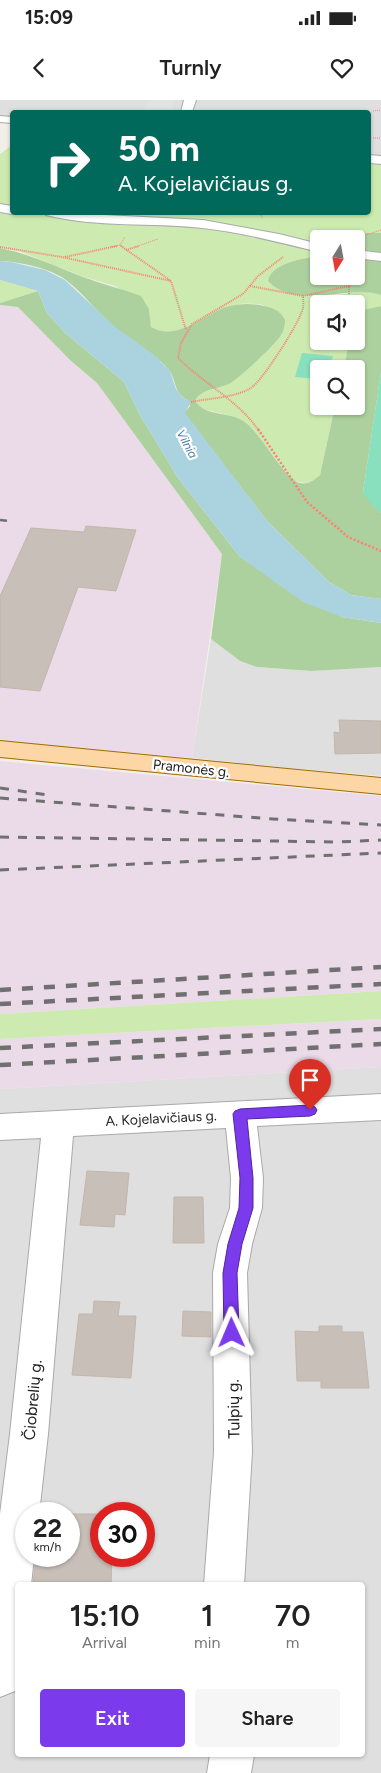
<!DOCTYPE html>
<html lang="en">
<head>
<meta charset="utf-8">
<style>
  :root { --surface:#fff; --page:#f6f6f6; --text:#222; --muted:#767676; --accent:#7c3aed }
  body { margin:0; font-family:Figtree,sans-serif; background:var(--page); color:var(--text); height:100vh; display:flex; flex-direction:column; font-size:19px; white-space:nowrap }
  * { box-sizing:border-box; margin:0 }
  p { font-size:16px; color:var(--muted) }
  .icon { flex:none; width:28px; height:28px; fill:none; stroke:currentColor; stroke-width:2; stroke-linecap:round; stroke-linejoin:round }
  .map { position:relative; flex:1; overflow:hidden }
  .details { position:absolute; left:15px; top:1482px; width:350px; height:175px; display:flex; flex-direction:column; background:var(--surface); border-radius:5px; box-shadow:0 1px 4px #0004 }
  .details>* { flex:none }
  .guide { position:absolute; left:10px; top:10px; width:361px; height:105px; border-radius:5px; box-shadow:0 1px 4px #0004; background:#00695c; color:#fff; overflow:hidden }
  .needle { width:32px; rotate:191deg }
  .buttons { position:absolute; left:310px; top:130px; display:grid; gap:10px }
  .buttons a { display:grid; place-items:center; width:55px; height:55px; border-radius:5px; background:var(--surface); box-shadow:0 1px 4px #0004; font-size:25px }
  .speed { position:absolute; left:15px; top:1402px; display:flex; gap:10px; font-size:25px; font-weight:700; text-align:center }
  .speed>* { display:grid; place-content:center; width:65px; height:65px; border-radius:50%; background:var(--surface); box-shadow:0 1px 4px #0004; line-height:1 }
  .speed small { font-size:12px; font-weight:400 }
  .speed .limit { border:8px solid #d22; background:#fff; color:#111 }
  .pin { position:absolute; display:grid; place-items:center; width:42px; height:42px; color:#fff; margin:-51px -21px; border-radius:50% 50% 50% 0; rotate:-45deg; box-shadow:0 0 5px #0007 }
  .pin .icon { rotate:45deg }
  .me { position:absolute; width:55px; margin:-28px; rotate:359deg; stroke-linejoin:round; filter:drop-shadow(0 0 4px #0008) }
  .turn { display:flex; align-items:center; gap:18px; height:105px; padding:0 25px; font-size:22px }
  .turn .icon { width:65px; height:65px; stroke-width:2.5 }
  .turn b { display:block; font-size:35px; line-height:42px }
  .eta { display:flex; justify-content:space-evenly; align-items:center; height:85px; text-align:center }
  .eta b { font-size:30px; font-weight:600; line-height:35px }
  .cta { display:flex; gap:10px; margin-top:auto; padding:10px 25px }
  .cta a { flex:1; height:58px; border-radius:5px; background:var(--accent); color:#fff; font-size:20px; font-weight:600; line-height:58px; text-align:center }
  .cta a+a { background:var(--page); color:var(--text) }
  .status { display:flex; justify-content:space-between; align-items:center; height:35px; padding:0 25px; background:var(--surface); direction:ltr }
  .status svg { height:14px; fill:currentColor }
  header { display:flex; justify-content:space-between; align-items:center; height:65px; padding:0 25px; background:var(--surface); font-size:22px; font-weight:600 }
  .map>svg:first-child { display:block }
  .residential { fill:#e0dfdf; fill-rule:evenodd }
  .industrial { fill:#ebdbe8 }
  .grass { fill:#cdebb0 }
  .forest { fill:#add19e }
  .pitch { fill:#88e0be }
  .parking { fill:#e2e2e2 }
  .water { fill:#aad3df }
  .building { fill:#c7bfb8; stroke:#c4b6ab }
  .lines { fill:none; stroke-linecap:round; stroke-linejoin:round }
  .street-casing { stroke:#a9a9a9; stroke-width:2 }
  .primary-casing { stroke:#a06b00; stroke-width:2 }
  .path-far2 { stroke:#fa8072; stroke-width:1; stroke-dasharray:1 1; stroke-linecap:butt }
  .path-far1 { stroke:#fa8072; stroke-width:2; stroke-dasharray:1 1; stroke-linecap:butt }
  .path { stroke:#fa8072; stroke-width:2.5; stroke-dasharray:2 2; stroke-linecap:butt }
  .street { fill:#fff; fill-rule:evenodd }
  .primary { fill:#fcd6a4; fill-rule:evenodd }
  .rail-far2 { stroke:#707070; stroke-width:2.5; stroke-dasharray:7 7; stroke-linecap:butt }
  .rail-far1 { stroke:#707070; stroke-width:3; stroke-dasharray:9 9; stroke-linecap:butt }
  .rail { stroke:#707070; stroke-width:4.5; stroke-dasharray:11 11; stroke-linecap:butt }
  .route { fill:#7c3aed; stroke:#51269a }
  .labels { text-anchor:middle; stroke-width:4.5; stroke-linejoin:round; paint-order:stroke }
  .far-water-label { font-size:12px; font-style:italic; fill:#4a7aab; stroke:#fff }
  .street-label { font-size:14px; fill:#222; stroke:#fff }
  .near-street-label { font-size:16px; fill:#222; stroke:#fff }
</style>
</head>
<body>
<div class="status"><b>15:09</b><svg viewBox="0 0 49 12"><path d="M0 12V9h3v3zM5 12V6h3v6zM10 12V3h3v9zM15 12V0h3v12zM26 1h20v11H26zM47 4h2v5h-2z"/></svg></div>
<header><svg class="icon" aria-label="back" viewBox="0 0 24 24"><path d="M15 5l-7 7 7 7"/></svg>Turnly<svg class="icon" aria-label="heart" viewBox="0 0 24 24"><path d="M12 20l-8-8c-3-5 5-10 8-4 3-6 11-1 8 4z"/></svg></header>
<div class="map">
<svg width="381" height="1673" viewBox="0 0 381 1673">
  <rect width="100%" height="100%" fill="#f2efe9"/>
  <g class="residential">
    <polygon points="0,0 381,0 381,57 369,56 369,12 12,12 12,18 0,17"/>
    <polygon points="211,539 240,561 257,567 312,571 381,567 381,676 287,668 192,658"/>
    <path d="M381,967v706h-381v-684zM26,1414h43v42h-43zM101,1414h43v42h-43zM18,1485h344v170h-344z"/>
  </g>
  <g class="industrial">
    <polygon points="0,205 18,207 70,260 97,283 222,454 192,658 0,641"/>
    <polygon points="0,661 381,696 381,891 0,914"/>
    <polygon points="381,919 381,967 0,989 0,939"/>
  </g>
  <g class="grass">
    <path d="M12,45v67h357v-50l12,1v70h-20l-12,6h-30v17c-15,2 -48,7 -51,25 23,12 37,17 63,15 17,-1 34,-7 50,-1v11l-23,5 -2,2v-9h-37v37h30v3l-5,25h-25v37h16l-15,69c-9,9 -17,10 -28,4l-41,-51 -20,-12 -32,-8 -4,-7c5,-11 18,-12 29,-15l40,-81c-9,-1 -19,-3 -28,0 -26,6 -57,39 -85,23l-2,-19 -34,-23 -31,-9 -65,-26 -19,-3v-94z"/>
    <polygon points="0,180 38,191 0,203"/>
    <polygon points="381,891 381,919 0,939 0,914"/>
  </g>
  <g class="forest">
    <path d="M361,133h20v62c-32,-11 -85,16 -113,-14 3,-18 36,-23 51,-25v20h37v-37h-7z"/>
    <path d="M0,148c30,6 55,18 83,29 19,7 39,12 58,19l8,13 2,18c26,15 52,-12 75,-20 14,-4 28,-4 42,0 8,2 13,5 17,13 0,5 -1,10 -4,15 -5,9 -40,41 -49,47 -12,8 -30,5 -37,19 11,16 33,10 48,20 18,11 41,58 57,62 7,2 15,-3 20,-8l15,-69h21v-37h-12l5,-28h7v-28l2,-2 23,-5v66l-18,120 18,21v86l-30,-4 -22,-13 -61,-60 -84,-109 6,-7 -2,-6c-15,-6 -11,-21 -20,-31 -16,-18 -37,-28 -55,-43 -16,-14 -30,-33 -47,-46 -17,-12 -45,-18 -66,-19z"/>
    <polygon points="38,191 47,213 65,233 124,282 140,315 178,378 240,457 342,517 381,523 381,567 312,571 257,567 240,561 211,539 222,454 97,283 70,260 18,207 0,205 0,203"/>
  </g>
  <g class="pitch">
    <polygon points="302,253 333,256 329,269 319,269 319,279 295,277"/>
    <polygon points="381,272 381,413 369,402 363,392"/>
  </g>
  <polygon class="parking" points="149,0 176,0 171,12 143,12"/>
  <polygon class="water" points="0,161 11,162 45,170 65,180 114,226 154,255 170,271 176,289 182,297 191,302 185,313 268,422 329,482 351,495 381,499 381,523 342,517 303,502 240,457 178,378 140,315 124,282 65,233 47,213 38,191 0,180"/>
  <g class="building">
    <polygon points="86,426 136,430 116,491 78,487 40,591 0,587 0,496 31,428 84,432"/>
    <polygon points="339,620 381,621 381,653 335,654 334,632 340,633"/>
    <polygon points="87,1071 129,1073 125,1115 115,1114 114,1127 80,1125"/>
    <polygon points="174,1097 203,1097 204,1143 173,1143"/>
    <polygon points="94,1201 120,1202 118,1216 136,1216 131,1278 72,1275 79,1214 93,1214"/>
    <polygon points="183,1211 211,1212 211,1237 182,1236"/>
    <polygon points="319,1226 342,1226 342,1232 363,1232 369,1288 321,1288 321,1281 297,1281 295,1231 319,1232"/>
    <polygon points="69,1414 101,1414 101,1456 112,1456 111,1485 33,1485 36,1456 69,1456"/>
  </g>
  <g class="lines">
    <g class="street-casing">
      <g id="street">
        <polygon points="184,0 196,0 192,12 181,12"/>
        <polygon points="0,16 12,17 12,23 0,22"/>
        <polygon points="369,55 381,56 381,64 369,63"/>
        <polygon points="0,104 12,106 12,112 17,112 12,114 0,112"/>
        <path d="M45,112l158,8 76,14 40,10v8c-38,-9 -78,-20 -117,-24 -52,-6 -104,0 -156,-13z"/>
        <polygon points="356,150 381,153 381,161 356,158"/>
        <polygon points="381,994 381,1020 257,1026 263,1078 262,1108 252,1144 247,1173 252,1352 244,1485 204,1485 214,1352 213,1173 218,1144 230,1108 231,1078 226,1028 73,1036 48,1334 39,1414 26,1414 26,1456 34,1456 31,1485 18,1485 18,1584 15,1591 0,1597 0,1414 10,1334 41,1038 0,1040 0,1014"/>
        <polygon points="210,1655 254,1655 251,1673 207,1673"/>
      </g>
    </g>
    <g class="primary-casing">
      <polygon id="primary" points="0,641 381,678 381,694 0,657"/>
    </g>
    <g class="path-far2">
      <polyline points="373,11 381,10"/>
      <polyline points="373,38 381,38"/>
      <polyline points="258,112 263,118"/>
      <polyline points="363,136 381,130"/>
      <polyline points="120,145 123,147"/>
      <polyline points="111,147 120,145 125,137"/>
      <polyline points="135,147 158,139"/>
    </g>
    <g class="path-far1">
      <polyline points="121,146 171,181 186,230"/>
      <polyline points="0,147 62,157 171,181"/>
      <polyline points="126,150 139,146"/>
      <polyline points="65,157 117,146"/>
      <polyline points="250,186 303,196"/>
      <polyline points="349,204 349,186 365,173"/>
      <path d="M191,302c19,-4 43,-4 60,-14 12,-8 49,-66 52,-80 1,-4 0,-8 0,-12l46,-10"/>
      <path d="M259,331c-20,-30 -56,-48 -81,-73l3,-15 11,-19 51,-30 15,-18 25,-19"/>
    </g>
    <polyline class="path" points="258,329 307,402 348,437 381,451"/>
    <use href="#street" class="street"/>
    <use href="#primary" class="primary"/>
    <polyline class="rail-far2" points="0,420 10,421"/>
    <g class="rail-far1">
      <polyline points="0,688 48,695"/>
      <polyline points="0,698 273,719 381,725"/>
      <polyline points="0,737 339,742 381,740"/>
      <polyline points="0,770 381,753"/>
    </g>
    <g class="rail">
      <polyline points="0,890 381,867"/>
      <polyline points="0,904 381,884"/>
      <polyline points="0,948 381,929"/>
      <polyline points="0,965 381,944"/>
    </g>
  </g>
  <polygon class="route" points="310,1005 315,1007 317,1010 315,1014 310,1016 247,1019 253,1078 253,1108 242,1144 237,1173 239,1233 237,1238 232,1240 226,1238 224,1233 223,1173 228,1144 239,1108 240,1078 233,1014 235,1011 240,1009"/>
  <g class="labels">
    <g class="far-water-label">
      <text transform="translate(187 344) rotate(62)" y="4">Vilnia</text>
    </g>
    <g class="street-label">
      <text transform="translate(191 668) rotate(6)" y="5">Pramonės g.</text>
      <text transform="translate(161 1018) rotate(-3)" y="5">A. Kojelavičiaus g.</text>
    </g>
    <g class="near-street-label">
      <text transform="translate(32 1300) rotate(-85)" y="6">Čiobrelių g.</text>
      <text transform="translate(233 1309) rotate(-91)" y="6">Tulpių g.</text>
    </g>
  </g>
</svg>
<div class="buttons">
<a><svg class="needle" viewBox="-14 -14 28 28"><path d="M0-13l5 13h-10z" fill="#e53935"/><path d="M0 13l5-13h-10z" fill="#767676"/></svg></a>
<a><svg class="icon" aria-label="sound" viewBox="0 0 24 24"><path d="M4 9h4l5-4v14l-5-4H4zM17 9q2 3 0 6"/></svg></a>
<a><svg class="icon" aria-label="search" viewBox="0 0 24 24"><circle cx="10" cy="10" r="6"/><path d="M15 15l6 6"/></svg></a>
</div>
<div class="speed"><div>22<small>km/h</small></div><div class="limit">30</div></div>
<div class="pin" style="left:310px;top:1010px;background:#d93025"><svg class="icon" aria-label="arrive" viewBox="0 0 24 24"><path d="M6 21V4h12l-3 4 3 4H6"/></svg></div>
<svg class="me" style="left:232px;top:1233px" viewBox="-20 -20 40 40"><path d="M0-17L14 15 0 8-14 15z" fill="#7c3aed" stroke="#fff" stroke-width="4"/></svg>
<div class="guide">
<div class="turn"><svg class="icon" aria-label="right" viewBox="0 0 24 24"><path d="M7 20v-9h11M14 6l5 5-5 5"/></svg><div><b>50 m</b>A. Kojelavičiaus g.</div></div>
</div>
<section class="details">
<div class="eta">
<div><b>15:10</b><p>Arrival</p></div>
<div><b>1</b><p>min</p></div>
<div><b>70</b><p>m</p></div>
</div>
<div class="cta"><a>Exit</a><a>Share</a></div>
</section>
</div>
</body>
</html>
